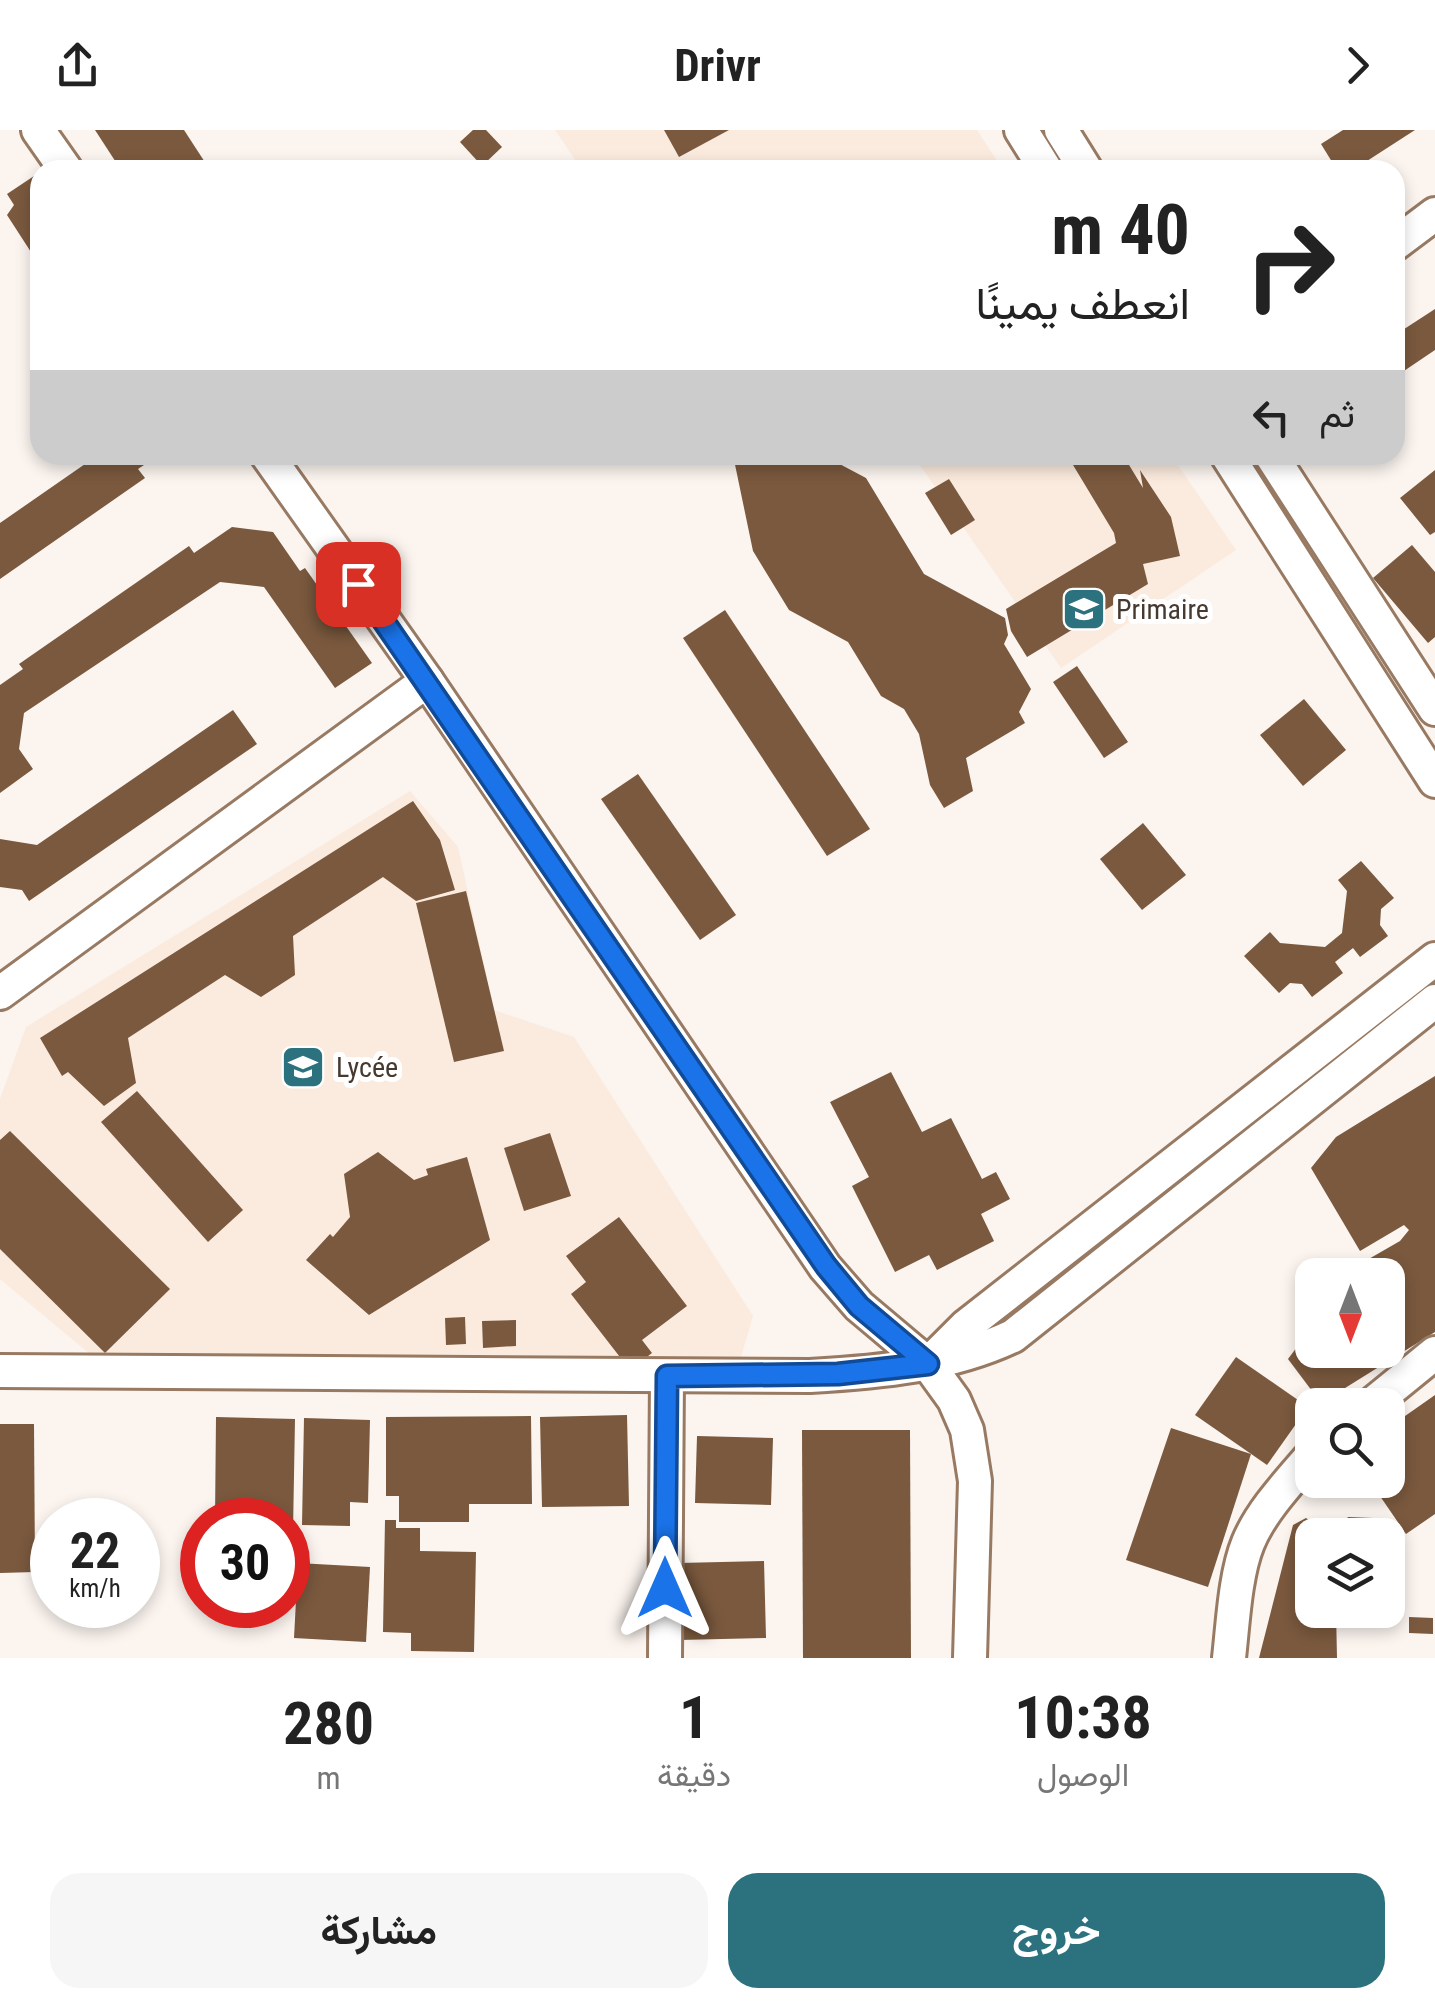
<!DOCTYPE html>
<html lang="ar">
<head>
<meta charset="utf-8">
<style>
  :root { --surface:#fff; --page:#f6f6f6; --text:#222; --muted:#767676; --accent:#2b727e }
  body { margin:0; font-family:"Roboto Condensed",Vazirmatn,sans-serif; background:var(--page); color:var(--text); direction:rtl; height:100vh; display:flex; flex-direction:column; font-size:38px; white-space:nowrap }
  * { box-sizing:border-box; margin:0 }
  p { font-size:32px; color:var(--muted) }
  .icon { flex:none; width:55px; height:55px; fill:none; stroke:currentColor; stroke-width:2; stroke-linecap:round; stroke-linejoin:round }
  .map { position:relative; height:1528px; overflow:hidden; direction:ltr }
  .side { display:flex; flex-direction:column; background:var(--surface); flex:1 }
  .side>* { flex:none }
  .hud { position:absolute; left:30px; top:30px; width:1375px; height:305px; border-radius:30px; box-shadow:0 5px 15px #0003; direction:rtl; background:#fff; color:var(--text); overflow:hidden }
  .needle { width:65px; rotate:180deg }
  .fabs { position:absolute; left:1295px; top:1128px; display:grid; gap:20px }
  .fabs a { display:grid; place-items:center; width:110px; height:110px; border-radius:20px; background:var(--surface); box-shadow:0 5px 15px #0003; font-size:50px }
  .speed { position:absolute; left:30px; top:1368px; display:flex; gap:20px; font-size:50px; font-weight:700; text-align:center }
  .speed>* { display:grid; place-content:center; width:130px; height:130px; border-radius:50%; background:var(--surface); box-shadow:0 5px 15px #0003; line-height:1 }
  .speed small { font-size:25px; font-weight:400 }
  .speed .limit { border:15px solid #d22; background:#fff; color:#111 }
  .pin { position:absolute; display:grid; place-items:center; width:85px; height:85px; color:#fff; margin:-42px; border-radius:20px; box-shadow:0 5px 15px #0006 }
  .me { position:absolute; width:110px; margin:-55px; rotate:0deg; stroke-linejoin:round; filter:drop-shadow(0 0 8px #0008) }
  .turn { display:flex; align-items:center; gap:35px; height:210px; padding:0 50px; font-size:45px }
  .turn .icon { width:130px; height:130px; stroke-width:2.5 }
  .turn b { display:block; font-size:70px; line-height:85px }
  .then { display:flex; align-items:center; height:95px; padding:0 50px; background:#0003; gap:20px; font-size:38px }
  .eta { display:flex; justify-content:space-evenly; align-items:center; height:170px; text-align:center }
  .eta b { font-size:60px; font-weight:700; line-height:70px }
  .primary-button { display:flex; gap:20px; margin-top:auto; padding:20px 50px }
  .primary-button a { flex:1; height:115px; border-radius:30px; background:var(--accent); color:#fff; font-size:40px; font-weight:700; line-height:115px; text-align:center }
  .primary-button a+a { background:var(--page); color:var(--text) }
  header { display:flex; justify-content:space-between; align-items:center; height:130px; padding:0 50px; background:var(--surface); font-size:45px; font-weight:700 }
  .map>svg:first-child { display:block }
  .built { fill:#fbebde }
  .building { fill:#7a593e }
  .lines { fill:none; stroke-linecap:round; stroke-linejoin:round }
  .minor-casing { stroke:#987a63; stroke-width:38 }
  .minor { stroke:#fff; stroke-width:32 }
  .route-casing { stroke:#114b97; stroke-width:25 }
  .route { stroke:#1a73e8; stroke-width:18 }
  .labels { text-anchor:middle; stroke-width:10; stroke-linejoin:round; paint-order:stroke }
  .poi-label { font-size:28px; fill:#46392f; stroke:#fff; text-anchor:start }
</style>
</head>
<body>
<header><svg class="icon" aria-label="forward" viewBox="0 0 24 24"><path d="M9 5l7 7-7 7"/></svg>Drivr<svg class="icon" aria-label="share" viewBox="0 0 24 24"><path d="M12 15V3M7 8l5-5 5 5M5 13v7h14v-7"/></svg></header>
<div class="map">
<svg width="1435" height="1528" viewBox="0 0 1435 1528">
  <rect width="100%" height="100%" fill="#fbf4ef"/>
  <g class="built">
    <polygon points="555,0 977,0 1003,40 582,40"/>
    <polygon points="913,325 1171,325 1236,420 1061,538"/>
    <polygon points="410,661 458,717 494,880 574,907 753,1186 741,1227 96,1229 0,1149 0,969 26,897"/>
  </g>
  <g class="building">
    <polygon points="95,0 184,0 210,40 121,40"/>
    <polygon points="473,0 486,0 502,17 482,36 460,12"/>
    <polygon points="664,0 729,0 679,27"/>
    <polygon points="1343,0 1415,0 1353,40 1337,40 1321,14"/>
    <polygon points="40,42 40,136 7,85 14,75 7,64"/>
    <polygon points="1435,179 1435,220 1395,247 1395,205"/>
    <polygon points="98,325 159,325 138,339 145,348 0,449 0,393"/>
    <polygon points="733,325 810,325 825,333 834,331 866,348 924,444 1005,488 1008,505 1004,514 1031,559 1019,582 1025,593 966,628 973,661 944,678 930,655 919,604 904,579 881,566 848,512 789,480 753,421"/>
    <polygon points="1067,325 1123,325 1143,358 1140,340 1171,387 1180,426 1143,434 1148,454 1027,527 1011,501 1006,479 1116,413 1114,403"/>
    <polygon points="1435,340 1435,402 1430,405 1400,368"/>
    <polygon points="949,349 975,390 951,405 925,363"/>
    <polygon points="232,397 273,402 300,441 305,438 372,533 335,558 264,457 220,452 24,583 19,619 33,639 0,663 0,555 23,539 19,534 189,416 194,423"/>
    <polygon points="1412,415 1435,442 1435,507 1428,513 1373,448"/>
    <polygon points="725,480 870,699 827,726 683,508"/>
    <polygon points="1077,536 1128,612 1104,628 1053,552"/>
    <polygon points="1304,569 1346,620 1303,656 1260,605"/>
    <polygon points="233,580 257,614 29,771 22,760 0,757 0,709 37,715"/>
    <polygon points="638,644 736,785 700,810 601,669"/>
    <polygon points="413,671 440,710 455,760 416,771 383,747 293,806 295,845 261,867 225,845 128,908 136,953 104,976 68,942 62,946 40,908"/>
    <polygon points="1143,693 1186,745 1142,780 1100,729"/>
    <polygon points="1361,731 1394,768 1381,779 1380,795 1388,806 1360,827 1353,818 1335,832 1343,843 1312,867 1302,854 1290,853 1279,863 1244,826 1270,802 1280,813 1325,817 1342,803 1347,761 1338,750"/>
    <polygon points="466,761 504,921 454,932 416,773"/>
    <polygon points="891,942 922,1002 951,988 982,1049 996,1042 1010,1069 981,1084 994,1111 937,1140 929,1125 895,1142 852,1056 869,1047 830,972"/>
    <polygon points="1435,946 1435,1202 1321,1273 1288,1229 1303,1209 1312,1204 1312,1220 1388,1220 1388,1145 1355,1145 1367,1130 1400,1111 1409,1100 1404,1095 1360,1121 1311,1038 1336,1007"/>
    <polygon points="137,961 243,1080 208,1112 101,992"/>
    <polygon points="10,1001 170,1159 105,1223 0,1119 0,1010"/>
    <polygon points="550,1003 571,1066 524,1081 504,1018"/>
    <polygon points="378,1022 414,1050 428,1045 426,1039 467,1027 490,1110 369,1185 306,1130 330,1104 333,1107 350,1087 344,1044"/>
    <polygon points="619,1087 687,1176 642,1210 652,1223 630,1240 571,1164 586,1152 566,1126"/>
    <polygon points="465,1187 466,1214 446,1215 445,1188"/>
    <polygon points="516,1190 516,1216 483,1218 482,1191"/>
    <polygon points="1236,1227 1308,1277 1267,1335 1195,1285"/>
    <polygon points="1435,1265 1435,1384 1406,1404 1369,1350 1388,1350 1388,1298"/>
    <polygon points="627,1285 629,1376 542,1377 540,1287"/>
    <polygon points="531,1286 532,1374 469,1374 469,1392 399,1392 399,1366 386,1366 386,1287"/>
    <polygon points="216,1287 295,1289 293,1402 288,1402 288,1390 215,1390"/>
    <polygon points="304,1288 370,1290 368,1373 350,1372 350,1396 302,1395"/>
    <polygon points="0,1294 34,1294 35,1442 0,1443"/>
    <polygon points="1171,1298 1251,1324 1208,1457 1126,1430"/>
    <polygon points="802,1300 910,1300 911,1528 803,1528"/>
    <polygon points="697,1306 773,1308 771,1375 695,1373"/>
    <polygon points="1348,1387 1373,1388 1382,1405 1312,1405 1312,1480 1336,1480 1337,1528 1259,1528 1293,1395 1306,1388 1323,1400 1338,1400"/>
    <polygon points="385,1390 396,1390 396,1398 420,1398 420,1421 476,1422 474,1522 411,1521 411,1503 383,1502"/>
    <polygon points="764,1431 766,1508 680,1510 679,1433"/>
    <polygon points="298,1433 370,1437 366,1512 294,1508"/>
    <polygon points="1409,1487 1433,1488 1433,1504 1409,1503"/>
  </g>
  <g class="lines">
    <g class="minor-casing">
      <g id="minor">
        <polyline points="38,0 66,40"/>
        <polyline points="1021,0 1046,40"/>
        <polyline points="1061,0 1086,40"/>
        <polyline points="1395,114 1435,84"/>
        <polyline points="267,325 427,551 825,1137 859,1176 928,1234 954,1270 967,1300 975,1351 970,1528"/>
        <polyline points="1227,325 1435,651"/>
        <polyline points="1271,325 1435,579"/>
        <polyline points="0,863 427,551"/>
        <polyline points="928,1234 966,1196 1435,829"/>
        <path d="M0,1241l810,5c69,-4 140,-10 203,-40l422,-335"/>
        <polyline points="1371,1275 1435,1223"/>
        <polyline points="665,1528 667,1246"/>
        <path d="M1229,1528c4,-35 6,-83 19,-115 13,-32 42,-62 64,-88"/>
      </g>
    </g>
    <use href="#minor" class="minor"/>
  </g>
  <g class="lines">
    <g class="route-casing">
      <polyline id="route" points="358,454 826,1136 859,1176 928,1234 838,1244 667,1246 665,1458"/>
    </g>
    <use href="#route" class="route"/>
  </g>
  <defs>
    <g id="school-square" transform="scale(2.25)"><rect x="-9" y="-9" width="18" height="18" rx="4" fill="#2b727e" stroke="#fff"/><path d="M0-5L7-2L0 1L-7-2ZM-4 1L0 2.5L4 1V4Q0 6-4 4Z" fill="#fff"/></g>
  </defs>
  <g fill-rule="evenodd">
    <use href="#school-square" x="1084" y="479"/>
    <use href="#school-square" x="303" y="937"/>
  </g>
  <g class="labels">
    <g class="poi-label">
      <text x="1116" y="489">Primaire</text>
      <text x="336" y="947">Lycée</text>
    </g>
  </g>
</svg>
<div class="fabs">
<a><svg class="needle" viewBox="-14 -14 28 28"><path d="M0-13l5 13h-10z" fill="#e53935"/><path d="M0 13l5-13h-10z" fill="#767676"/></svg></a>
<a><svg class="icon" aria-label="search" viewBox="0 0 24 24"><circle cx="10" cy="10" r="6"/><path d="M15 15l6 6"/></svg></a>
<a><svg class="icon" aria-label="layers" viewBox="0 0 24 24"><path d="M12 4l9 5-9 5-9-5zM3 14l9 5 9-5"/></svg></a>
</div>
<div class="speed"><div>22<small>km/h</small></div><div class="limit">30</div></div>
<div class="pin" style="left:358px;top:454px;background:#d93025"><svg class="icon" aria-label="arrive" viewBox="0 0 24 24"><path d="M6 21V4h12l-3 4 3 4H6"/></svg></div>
<svg class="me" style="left:665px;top:1458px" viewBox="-20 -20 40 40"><path d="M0-17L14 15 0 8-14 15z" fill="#1a73e8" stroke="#fff" stroke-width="4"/></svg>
<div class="hud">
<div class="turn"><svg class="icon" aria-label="right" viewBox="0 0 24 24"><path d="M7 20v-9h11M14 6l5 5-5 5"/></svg><div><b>40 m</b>انعطف يمينًا</div></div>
<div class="then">ثم<svg class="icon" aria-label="left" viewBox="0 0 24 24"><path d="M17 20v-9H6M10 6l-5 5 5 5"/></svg></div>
</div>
</div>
<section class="side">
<div class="eta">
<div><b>10:38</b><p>الوصول</p></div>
<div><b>1</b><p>دقيقة</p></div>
<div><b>280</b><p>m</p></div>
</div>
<div class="primary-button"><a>خروج</a><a>مشاركة</a></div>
</section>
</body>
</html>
